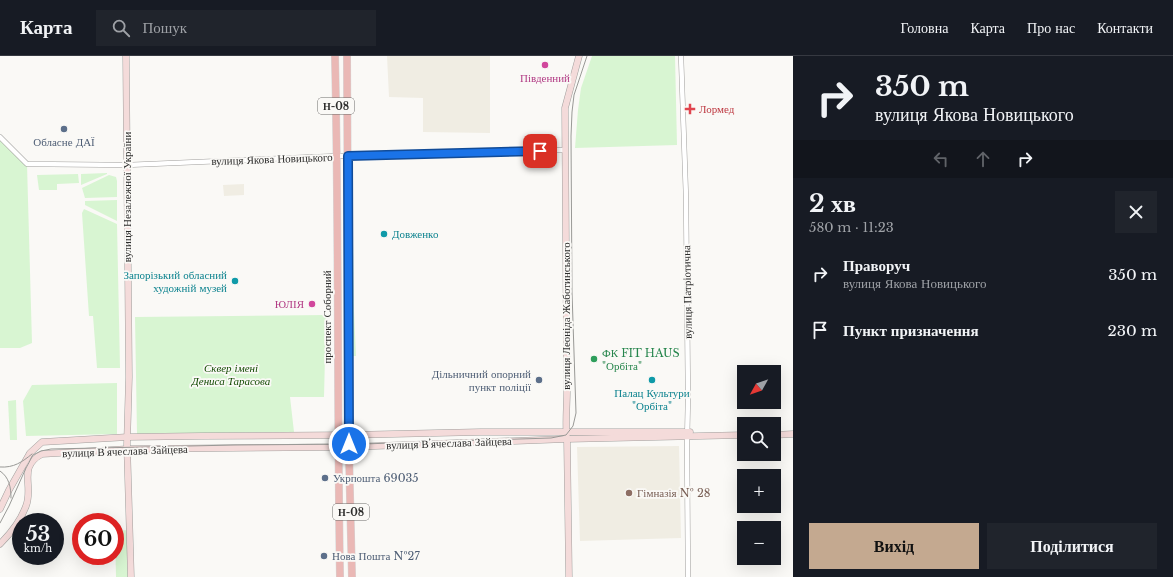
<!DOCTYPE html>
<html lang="uk">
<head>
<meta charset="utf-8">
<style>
  :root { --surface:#171b24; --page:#20242c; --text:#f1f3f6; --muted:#9ea1a6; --line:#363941; --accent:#c4a990 }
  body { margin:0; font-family:"Libre Baskerville",serif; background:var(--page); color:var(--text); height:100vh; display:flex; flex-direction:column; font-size:15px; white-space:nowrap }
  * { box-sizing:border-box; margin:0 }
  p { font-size:13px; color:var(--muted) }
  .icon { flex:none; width:22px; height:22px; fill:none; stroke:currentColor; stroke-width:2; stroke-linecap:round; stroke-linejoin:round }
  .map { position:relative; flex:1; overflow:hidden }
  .panel { display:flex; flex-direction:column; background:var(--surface); width:380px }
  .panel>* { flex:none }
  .top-card { background:#171b24; color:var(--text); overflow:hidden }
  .needle { width:26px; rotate:230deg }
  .fabs { position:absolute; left:737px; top:309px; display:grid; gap:8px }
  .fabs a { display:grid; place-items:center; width:44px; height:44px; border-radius:0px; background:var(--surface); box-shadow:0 4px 16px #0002; font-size:20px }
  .speed { position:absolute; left:12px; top:457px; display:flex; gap:8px; font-size:20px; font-weight:700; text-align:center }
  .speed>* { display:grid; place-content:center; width:52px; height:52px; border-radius:50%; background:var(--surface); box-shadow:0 4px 16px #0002; line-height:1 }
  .speed small { font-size:10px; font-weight:400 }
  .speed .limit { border:6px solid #d22; background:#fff; color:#111 }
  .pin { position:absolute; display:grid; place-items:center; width:34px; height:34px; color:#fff; margin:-17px; border-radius:8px; box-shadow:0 2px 6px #0006 }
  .me { position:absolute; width:44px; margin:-22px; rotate:0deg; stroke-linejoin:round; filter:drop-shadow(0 0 3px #0008) }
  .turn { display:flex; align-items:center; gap:14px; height:84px; padding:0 16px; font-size:18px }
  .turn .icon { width:52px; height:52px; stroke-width:2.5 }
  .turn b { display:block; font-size:28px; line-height:34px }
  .lanes { display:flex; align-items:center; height:38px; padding:0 16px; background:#0003; justify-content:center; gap:20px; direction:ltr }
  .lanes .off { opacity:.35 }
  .round { display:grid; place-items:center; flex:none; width:42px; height:42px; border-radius:0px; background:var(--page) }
  .overview { display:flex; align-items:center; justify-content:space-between; height:68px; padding:0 16px }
  h1 { font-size:24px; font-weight:800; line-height:30px }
  .button { display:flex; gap:8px; margin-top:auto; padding:8px 16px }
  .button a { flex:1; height:46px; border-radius:0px; background:var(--accent); color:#111; font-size:16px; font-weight:800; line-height:46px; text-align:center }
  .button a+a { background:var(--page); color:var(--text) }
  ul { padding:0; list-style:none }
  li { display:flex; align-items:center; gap:12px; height:56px; padding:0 16px }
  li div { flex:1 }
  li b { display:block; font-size:15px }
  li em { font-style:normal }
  header { display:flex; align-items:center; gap:24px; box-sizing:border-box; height:56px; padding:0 20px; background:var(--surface); border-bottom:1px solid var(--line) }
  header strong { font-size:19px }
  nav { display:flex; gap:22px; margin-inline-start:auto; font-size:14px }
  .search { width:280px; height:36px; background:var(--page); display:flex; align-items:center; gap:10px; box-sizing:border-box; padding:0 14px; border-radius:0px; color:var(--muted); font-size:15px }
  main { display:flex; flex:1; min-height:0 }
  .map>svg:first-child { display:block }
  .built { fill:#f0ede3 }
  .green { fill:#d8f5d2 }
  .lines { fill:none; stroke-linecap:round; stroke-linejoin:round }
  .street-casing { stroke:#a09f9d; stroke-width:5.5 }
  .secondary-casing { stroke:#a09f9d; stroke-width:7 }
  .primary-casing { stroke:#d5d5d5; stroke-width:8 }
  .street { stroke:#fff; stroke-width:4.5 }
  .secondary { stroke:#f4dbda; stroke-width:6 }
  .primary { stroke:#eab8b5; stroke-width:7 }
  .tram { stroke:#999996; stroke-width:1 }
  .route-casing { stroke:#114b97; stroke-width:10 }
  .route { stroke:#1a73e8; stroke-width:7 }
  .hotel-dot { fill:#d1479c; stroke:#faf9f6; stroke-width:1.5 }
  .health-dot { fill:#e0444e; stroke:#faf9f6; stroke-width:1.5 }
  .service-dot { fill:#5c6f8a; stroke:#faf9f6; stroke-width:1.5 }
  .culture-dot { fill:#0f9aa8; stroke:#faf9f6; stroke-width:1.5 }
  .leisure-dot { fill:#2e9e5b; stroke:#faf9f6; stroke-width:1.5 }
  .education-dot { fill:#8d6e63; stroke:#faf9f6; stroke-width:1.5 }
  .labels { text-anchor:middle; stroke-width:3.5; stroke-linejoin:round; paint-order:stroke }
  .shield { fill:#faf9f6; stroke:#6a6a68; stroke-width:1 }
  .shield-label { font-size:10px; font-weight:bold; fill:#2c2c2b }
  .hotel-label { font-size:11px; fill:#b23c85; stroke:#faf9f6 }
  .health-label { font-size:11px; fill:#be3a42; stroke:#faf9f6; text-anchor:start }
  .service-label { font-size:11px; fill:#4e5e75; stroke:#faf9f6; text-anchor:start }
  .street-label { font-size:11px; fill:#2c2c2b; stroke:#faf9f6 }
  .culture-label { font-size:11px; fill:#0d838f; stroke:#faf9f6; text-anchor:start }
  .leisure-label { font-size:11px; fill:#27864d; stroke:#faf9f6; text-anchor:start }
  .park-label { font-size:11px; font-style:italic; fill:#124a02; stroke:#faf9f6 }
  .education-label { font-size:11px; fill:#785e54; stroke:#faf9f6; text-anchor:start }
</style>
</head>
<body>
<header>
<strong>Карта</strong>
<div class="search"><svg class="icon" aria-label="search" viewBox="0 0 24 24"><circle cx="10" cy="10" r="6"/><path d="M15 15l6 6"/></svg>Пошук</div>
<nav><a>Головна</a><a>Карта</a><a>Про нас</a><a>Контакти</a></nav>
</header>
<main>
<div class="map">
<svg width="793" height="521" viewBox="0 0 793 521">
  <rect width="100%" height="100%" fill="#faf9f6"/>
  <g class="built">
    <polygon points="387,0 490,0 490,77 423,76 423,42 389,41"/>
    <polygon points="244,128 244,139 224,140 223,129"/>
    <polygon points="679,390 681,482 580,485 577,391"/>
  </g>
  <g class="green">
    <polygon points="592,0 675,0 677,89 575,92 578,54 581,32"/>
    <polygon points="0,81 27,108 32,287 20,292 0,292"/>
    <polygon points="349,112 352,112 354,255 356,300 351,300"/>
    <polygon points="107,117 107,118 81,129 81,118"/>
    <polygon points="78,118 79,127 57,128 57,134 39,134 37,119"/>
    <polygon points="109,119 116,121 117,125 117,141 85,142 82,132"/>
    <polygon points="117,144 117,165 85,149 85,145"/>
    <polygon points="84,153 117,168 120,312 97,312 93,260 89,260 82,157"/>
    <polygon points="326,259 324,341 290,341 294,376 137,378 135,261"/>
    <polygon points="117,327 117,378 26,380 23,345 32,329"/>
    <polygon points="16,344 17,384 10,384 8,345"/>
    <polygon points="128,474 128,521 116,521 115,475"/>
  </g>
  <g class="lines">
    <g class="street-casing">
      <g id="street">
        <polyline points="681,0 686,141 688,342 687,387 688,521"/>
        <polyline points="0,81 27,108 127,109 337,100 565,94"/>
      </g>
    </g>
    <g class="secondary-casing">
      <g id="secondary">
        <polyline points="126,0 129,321 127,388 131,521"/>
        <polyline points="774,379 793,378"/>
        <polyline points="0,453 9,434 30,397 42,386 128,381 201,380 349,379 481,376 690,376"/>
        <path d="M0,488c10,-10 21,-24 26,-38 8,-20 -9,-39 16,-52l86,-5 221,-2 218,-8 177,-4"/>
        <path d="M569,521l-2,-138c-2,-14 0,-33 0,-48l-2,-283 14,-52"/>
      </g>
    </g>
    <g class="primary-casing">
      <g id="primary">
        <path d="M335,0c4,174 2,347 5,521"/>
        <polyline points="347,0 349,398 352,521"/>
      </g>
    </g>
    <use href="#street" class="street"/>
    <use href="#secondary" class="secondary"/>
    <use href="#primary" class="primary"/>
    <g class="tram">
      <path d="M0,411c14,1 22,-5 32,-13"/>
      <path d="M0,415c9,6 11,16 11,27"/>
      <polyline points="0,467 9,450 26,412 33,399 41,395 51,393 235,389 362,388 551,382 566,379 573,370 576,357 572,236 571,80 572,56 574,39 587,0"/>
    </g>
  </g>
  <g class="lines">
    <g class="route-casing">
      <polyline id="route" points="349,388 348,100 540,95"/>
    </g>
    <use href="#route" class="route"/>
  </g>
  <g class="hotel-dot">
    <circle cx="545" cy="9" r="4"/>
    <circle cx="312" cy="248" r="4"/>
  </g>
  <path class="health-dot" d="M688 47h4v4h4v4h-4v4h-4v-4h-4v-4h4z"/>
  <g class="service-dot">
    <circle cx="64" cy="73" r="4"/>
    <circle cx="539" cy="324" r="4"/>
    <circle cx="325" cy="422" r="4"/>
    <circle cx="324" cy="500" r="4"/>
  </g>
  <g class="culture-dot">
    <circle cx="384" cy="178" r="4"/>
    <circle cx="235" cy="225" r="4"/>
    <circle cx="652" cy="324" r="4"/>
  </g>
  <circle class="leisure-dot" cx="594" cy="303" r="4"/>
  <circle class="education-dot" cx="629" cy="437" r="4"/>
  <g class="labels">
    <g class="shield">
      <rect x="318" y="42" width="36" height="16" rx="3"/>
      <rect x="333" y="448" width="36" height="16" rx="3"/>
    </g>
    <g class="shield-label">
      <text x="336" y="54">Н-08</text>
      <text x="351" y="460">Н-08</text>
    </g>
    <g class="hotel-label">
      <text x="545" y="26">Південний</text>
      <text x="304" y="252" text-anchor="end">ЮЛІЯ</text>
    </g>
    <g class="health-label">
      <text x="699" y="57">Лормед</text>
    </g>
    <g class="service-label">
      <text x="64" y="90" text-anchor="middle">Обласне ДАЇ</text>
      <text x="531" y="322" text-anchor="end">Дільничний опорний<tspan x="531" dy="13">пункт поліції</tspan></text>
      <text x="333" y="426">Укрпошта 69035</text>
      <text x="332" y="504">Нова Пошта №27</text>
    </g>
    <g class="street-label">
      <text transform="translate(272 103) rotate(-2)" y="4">вулиця Якова Новицького</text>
      <text transform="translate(127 141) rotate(-90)" y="4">вулиця Незалежної України</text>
      <text transform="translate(687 236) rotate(-91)" y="4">вулиця Патріотична</text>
      <text transform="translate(566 260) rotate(-90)" y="4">вулиця Леоніда Жаботинського</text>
      <text transform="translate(327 261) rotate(-90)" y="4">проспект Соборний</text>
      <text transform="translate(449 387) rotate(-2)" y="4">вулиця Вʼячеслава Зайцева</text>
      <text transform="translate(125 395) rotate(-2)" y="4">вулиця Вʼячеслава Зайцева</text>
    </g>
    <g class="culture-label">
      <text x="392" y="182">Довженко</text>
      <text x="227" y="223" text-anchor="end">Запорізький обласний<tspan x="227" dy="13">художній музей</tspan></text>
      <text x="652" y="341" text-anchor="middle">Палац Культури<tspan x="652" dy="13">"Орбіта"</tspan></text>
    </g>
    <g class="leisure-label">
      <text x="602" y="301">ФК FIT HAUS<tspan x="602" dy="13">"Орбіта"</tspan></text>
    </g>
    <g class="park-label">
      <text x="231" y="316">Сквер імені<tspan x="231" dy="13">Дениса Тарасова</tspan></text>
    </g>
    <g class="education-label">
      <text x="637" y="441">Гімназія № 28</text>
    </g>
  </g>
</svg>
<div class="fabs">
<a><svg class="needle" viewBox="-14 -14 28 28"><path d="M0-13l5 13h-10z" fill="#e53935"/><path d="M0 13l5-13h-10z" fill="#9ea1a6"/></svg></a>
<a><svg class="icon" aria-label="search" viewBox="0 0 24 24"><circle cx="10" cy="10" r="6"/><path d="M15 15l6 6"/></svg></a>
<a>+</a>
<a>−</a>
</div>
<div class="speed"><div>53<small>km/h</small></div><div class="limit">60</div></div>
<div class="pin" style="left:540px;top:95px;background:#d93025"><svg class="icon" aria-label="arrive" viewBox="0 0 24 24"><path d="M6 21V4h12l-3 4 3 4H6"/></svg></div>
<svg class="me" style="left:349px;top:388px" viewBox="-20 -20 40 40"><circle r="17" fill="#1a73e8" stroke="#fff" stroke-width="3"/><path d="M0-11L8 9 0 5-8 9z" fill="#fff"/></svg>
</div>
<section class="panel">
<div class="top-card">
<div class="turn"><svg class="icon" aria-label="right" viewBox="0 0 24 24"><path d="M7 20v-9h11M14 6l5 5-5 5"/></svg><div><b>350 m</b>вулиця Якова Новицького</div></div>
<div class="lanes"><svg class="icon off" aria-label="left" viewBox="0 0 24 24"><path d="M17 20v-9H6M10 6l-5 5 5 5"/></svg><svg class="icon off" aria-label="ahead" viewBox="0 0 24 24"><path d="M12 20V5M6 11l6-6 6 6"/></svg><svg class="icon" aria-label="right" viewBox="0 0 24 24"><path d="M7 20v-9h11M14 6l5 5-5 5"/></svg></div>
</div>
<div class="overview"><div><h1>2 хв</h1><p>580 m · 11:23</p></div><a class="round"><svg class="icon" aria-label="close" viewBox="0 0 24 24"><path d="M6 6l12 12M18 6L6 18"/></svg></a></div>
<ul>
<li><svg class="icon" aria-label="right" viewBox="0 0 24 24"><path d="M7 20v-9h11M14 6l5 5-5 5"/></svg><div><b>Праворуч</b><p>вулиця Якова Новицького</p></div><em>350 m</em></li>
<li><svg class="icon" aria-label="arrive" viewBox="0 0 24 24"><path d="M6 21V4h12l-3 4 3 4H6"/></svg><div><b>Пункт призначення</b></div><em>230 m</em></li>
</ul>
<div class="button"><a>Вихід</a><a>Поділитися</a></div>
</section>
</main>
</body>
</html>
